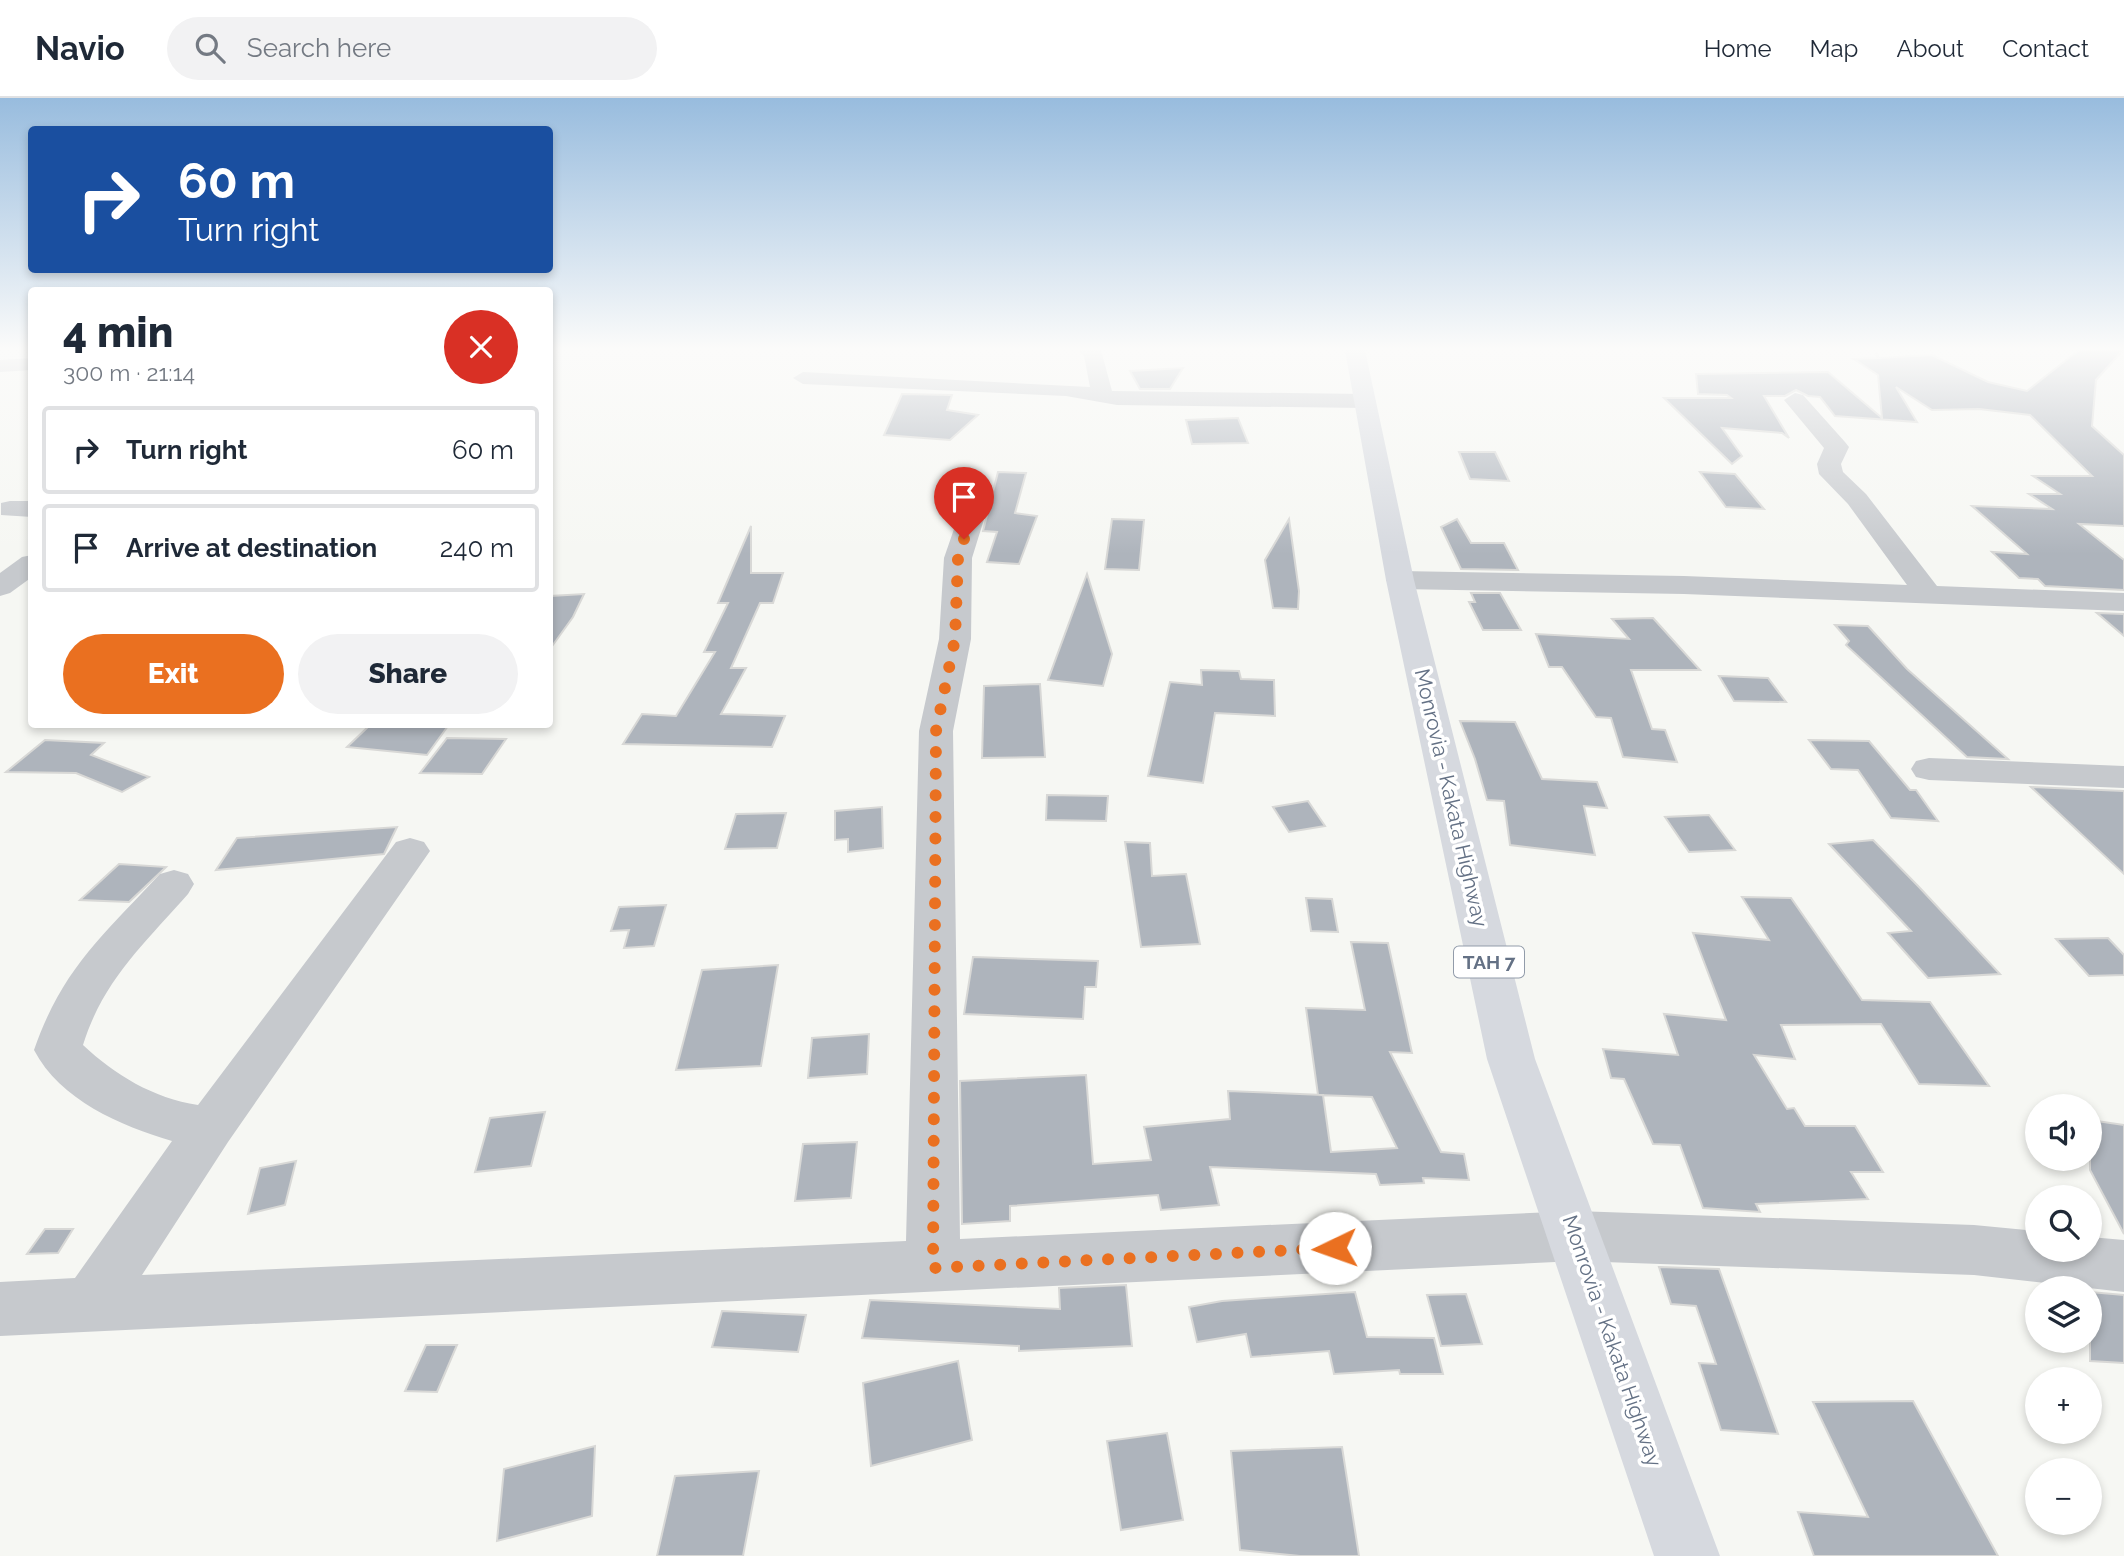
<!DOCTYPE html>
<html lang="en">
<head>
<meta charset="utf-8">
<style>
  :root { --surface:#fff; --page:#f2f2f3; --text:#1f2937; --muted:#747a83; --line:#e0e1e3; --accent:#ea7020 }
  body { margin:0; font-family:Raleway,sans-serif; background:var(--page); color:var(--text); height:100vh; display:flex; flex-direction:column; font-size:26px; white-space:nowrap }
  * { box-sizing:border-box; margin:0 }
  p { font-size:23px; color:var(--muted) }
  .icon { flex:none; width:38px; height:38px; fill:none; stroke:currentColor; stroke-width:2; stroke-linecap:round; stroke-linejoin:round }
  .map { position:relative; flex:1; overflow:hidden }
  .panel { position:absolute; left:28px; top:189px; width:525px; height:441px; display:flex; flex-direction:column; background:var(--surface); border-radius:7px; box-shadow:0 4px 10px #0003 }
  .panel>* { flex:none }
  .guide { position:absolute; left:28px; top:28px; width:525px; height:147px; border-radius:7px; box-shadow:0 4px 10px #0003; background:#1a4fa0; color:#fff; overflow:hidden }
  .controls { position:absolute; left:2025px; top:996px; display:grid; gap:14px }
  .controls a { display:grid; place-items:center; width:77px; height:77px; border-radius:50%; background:var(--surface); box-shadow:0 4px 10px #0003; font-size:35px }
  .pin { position:absolute; display:grid; place-items:center; width:60px; height:60px; color:#fff; margin:-72px -30px; border-radius:50% 50% 50% 0; rotate:-45deg; box-shadow:0 0 7px #0007 }
  .pin .icon { rotate:45deg }
  .me { position:absolute; width:77px; margin:-38px; rotate:267deg; stroke-linejoin:round; filter:drop-shadow(0 0 5px #0008) }
  .turn { display:flex; align-items:center; gap:24px; height:147px; padding:0 35px; font-size:32px }
  .turn .icon { width:91px; height:91px; stroke-width:2.5 }
  .turn b { display:block; font-size:49px; line-height:60px }
  .round { display:grid; place-items:center; flex:none; width:74px; height:74px; border-radius:37px; background:var(--page) }
  .summary { display:flex; align-items:center; justify-content:space-between; height:119px; padding:0 35px }
  h1 { font-size:42px; font-weight:800; line-height:52px }
  .primary-button { display:flex; gap:14px; margin-top:auto; padding:14px 35px }
  .primary-button a { flex:1; height:80px; border-radius:42px; background:var(--accent); color:#fff; font-size:28px; font-weight:800; line-height:80px; text-align:center }
  .primary-button a+a { background:var(--page); color:var(--text) }
  ul { padding:0; list-style:none }
  li { display:flex; align-items:center; gap:21px; height:88px; margin:0 14px 10px; padding:0 21px; border:4px solid var(--line); border-radius:7px }
  li div { flex:1 }
  li b { display:block; font-size:26px }
  li em { font-style:normal }
  header { display:flex; align-items:center; gap:42px; box-sizing:border-box; height:98px; padding:0 35px; background:var(--surface); border-bottom:2px solid var(--line) }
  header strong { font-size:33px }
  nav { display:flex; gap:38px; margin-inline-start:auto; font-size:24px }
  .search { width:490px; height:63px; background:var(--page); display:flex; align-items:center; gap:18px; box-sizing:border-box; padding:0 24px; border-radius:38px; color:var(--muted); font-size:26px }
  .map>svg:first-child { display:block }
  .building { fill:#aeb4bc; stroke:#d8d8d6; stroke-width:2 }
  .lines { fill:none; stroke-linecap:round; stroke-linejoin:round }
  .minor { fill:#c6c9cd; fill-rule:evenodd }
  .highway { fill:#d6d9df; fill-rule:evenodd }
  .route { stroke:#ea7020; stroke-width:12; stroke-dasharray:0 21.6 }
  .labels { text-anchor:middle; stroke-width:7; stroke-linejoin:round; paint-order:stroke }
  .shield { fill:#fff; stroke:#929caa; stroke-width:2 }
  .shield-label { font-size:19px; font-weight:bold; fill:#647185 }
  .street-label { font-size:21px; fill:#647185; stroke:#fff }
</style>
</head>
<body>
<header>
<strong>Navio</strong>
<div class="search"><svg class="icon" aria-label="search" viewBox="0 0 24 24"><circle cx="10" cy="10" r="6"/><path d="M15 15l6 6"/></svg>Search here</div>
<nav><a>Home</a><a>Map</a><a>About</a><a>Contact</a></nav>
</header>
<div class="map">
<svg width="2124" height="1458" viewBox="0 0 2124 1458">
  <rect width="100%" height="100%" fill="#f6f7f3"/>
  <g class="building">
    <polygon points="2079,252 2123,252 2096,282 2092,328 2124,357 2124,428 2079,426 2124,462 2124,492 2045,488 2038,481 2019,480 1992,454 2027,456 1972,408 2052,411 2029,396 2060,396 2033,378 2092,378 2030,317 1979,311 1932,312 1896,289 1917,324 1835,318 1820,299 1808,298 1796,292 1785,298 1764,298 1789,340 1782,335 1722,330 1742,358 1732,366 1664,300 1731,300 1727,297 1698,296 1696,276 1828,274 1882,320 1878,277 1854,261 1877,260 1876,254 1879,260 1932,257 1988,284 2027,293"/>
    <polygon points="1183,270 1170,291 1140,291 1130,273"/>
    <polygon points="902,296 952,297 947,312 978,317 950,342 884,337"/>
    <polygon points="1238,320 1248,345 1192,346 1186,322"/>
    <polygon points="1459,354 1495,354 1509,383 1470,381"/>
    <polygon points="998,374 1026,375 1015,415 1037,418 1019,466 987,464 997,434 983,433"/>
    <polygon points="1700,374 1735,376 1764,411 1726,409"/>
    <polygon points="1112,421 1144,422 1139,472 1105,471"/>
    <polygon points="1289,421 1299,493 1298,511 1273,510 1265,462"/>
    <polygon points="1457,421 1471,445 1504,445 1518,472 1461,471 1441,429"/>
    <polygon points="751,428 751,475 783,475 773,505 760,505 731,570 746,570 721,616 785,618 772,649 623,646 642,616 676,618 715,554 704,554 728,505 718,505"/>
    <polygon points="1087,476 1112,556 1103,588 1048,582"/>
    <polygon points="1471,495 1500,495 1521,532 1483,532 1469,504 1475,504"/>
    <polygon points="584,496 573,519 550,551 550,498"/>
    <polygon points="2097,515 2124,516 2124,538"/>
    <polygon points="1653,520 1700,572 1631,572 1652,631 1665,632 1677,664 1623,659 1611,620 1596,619 1562,569 1549,569 1536,536 1629,541 1612,521"/>
    <polygon points="1835,527 1868,528 1907,571 2008,661 1967,659 1846,547 1849,543"/>
    <polygon points="1201,572 1239,573 1241,581 1274,582 1275,618 1215,615 1203,685 1148,678 1170,584 1202,587"/>
    <polygon points="1719,578 1768,580 1786,604 1734,603"/>
    <polygon points="1040,586 1045,659 982,660 984,588"/>
    <polygon points="1460,623 1515,624 1542,681 1597,684 1607,710 1584,708 1595,757 1510,747 1504,703 1487,702 1475,661"/>
    <polygon points="371,626 399,626 448,628 427,657 347,649"/>
    <polygon points="447,640 506,641 482,676 420,675"/>
    <polygon points="45,642 104,645 91,657 149,679 122,694 76,675 6,674"/>
    <polygon points="1809,642 1869,643 1910,692 1916,692 1938,723 1891,720 1858,672 1831,671"/>
    <polygon points="2031,689 2124,693 2124,776"/>
    <polygon points="1047,697 1108,698 1106,723 1046,722"/>
    <polygon points="1308,703 1325,728 1289,734 1273,709"/>
    <polygon points="882,709 883,750 848,754 848,741 835,742 835,713"/>
    <polygon points="786,715 777,750 725,751 736,716"/>
    <polygon points="1709,717 1735,752 1689,754 1665,719"/>
    <polygon points="397,729 384,756 216,772 237,740"/>
    <polygon points="1873,742 1919,789 2000,876 1928,880 1888,835 1911,833 1829,746"/>
    <polygon points="1125,744 1150,745 1152,778 1186,776 1200,846 1141,849"/>
    <polygon points="119,766 166,769 129,804 80,802"/>
    <polygon points="1742,799 1791,800 1862,902 1930,904 1989,988 1919,986 1881,926 1781,927 1795,961 1754,957 1787,1011 1794,1010 1805,1028 1855,1028 1883,1074 1851,1074 1868,1101 1756,1106 1760,1114 1703,1110 1680,1047 1653,1046 1624,981 1611,980 1603,951 1678,957 1664,916 1726,922 1693,835 1769,842"/>
    <polygon points="1306,800 1332,801 1338,834 1311,833"/>
    <polygon points="666,807 654,848 624,850 629,832 611,833 619,809"/>
    <polygon points="2108,840 2124,857 2124,877 2089,878 2056,841"/>
    <polygon points="1351,844 1388,845 1412,955 1390,954 1441,1054 1464,1056 1469,1082 1423,1080 1424,1085 1380,1087 1376,1076 1210,1069 1219,1107 1161,1112 1158,1097 1010,1108 1010,1123 962,1126 960,983 1086,977 1093,1066 1151,1062 1144,1029 1230,1021 1228,993 1323,997 1331,1054 1397,1050 1372,999 1318,997 1306,910 1365,912"/>
    <polygon points="973,859 1098,863 1096,889 1085,889 1083,921 964,916"/>
    <polygon points="778,867 761,968 676,972 702,872"/>
    <polygon points="869,936 867,976 808,980 812,940"/>
    <polygon points="545,1014 531,1068 475,1074 490,1020"/>
    <polygon points="2090,1022 2124,1027 2124,1136 2090,1072"/>
    <polygon points="857,1044 851,1100 795,1103 803,1046"/>
    <polygon points="296,1063 285,1107 248,1116 260,1070"/>
    <polygon points="45,1131 73,1131 58,1155 27,1156"/>
    <polygon points="1659,1169 1719,1171 1778,1336 1721,1332 1699,1265 1716,1266 1696,1208 1671,1206"/>
    <polygon points="1126,1187 1132,1248 1019,1253 1019,1248 862,1240 870,1202 1060,1211 1059,1190"/>
    <polygon points="1355,1194 1367,1239 1434,1240 1443,1276 1400,1276 1399,1272 1334,1276 1329,1253 1251,1259 1246,1236 1197,1244 1189,1209 1222,1203"/>
    <polygon points="2090,1194 2124,1197 2124,1265 2090,1263"/>
    <polygon points="1466,1196 1482,1246 1441,1248 1427,1197"/>
    <polygon points="722,1213 806,1217 798,1254 712,1249"/>
    <polygon points="426,1247 457,1247 437,1294 405,1293"/>
    <polygon points="958,1263 972,1342 871,1368 863,1285"/>
    <polygon points="1913,1303 1998,1458 1814,1458 1798,1414 1868,1419 1813,1304"/>
    <polygon points="1167,1335 1183,1422 1121,1432 1107,1343"/>
    <polygon points="595,1348 592,1418 497,1443 504,1371"/>
    <polygon points="1342,1349 1359,1458 1300,1458 1240,1452 1231,1353"/>
    <polygon points="759,1373 743,1458 657,1458 675,1378"/>
  </g>
  <g class="lines">
    <g class="minor">
      <polygon points="1078,252 1101,252 1112,293 1365,296 1376,303 1365,310 1117,307 1066,298 803,286 793,280 803,274 1090,289 1084,258"/>
      <polygon points="32,260 32,272 0,274 0,262"/>
      <polygon points="1795,295 1803,297 1845,344 1849,349 1841,366 1843,374 1866,396 1937,488 2124,495 2124,513 1684,496 1400,491 1390,488 1386,482 1390,476 1400,473 1684,478 1907,487 1848,406 1819,376 1817,366 1824,350 1784,302"/>
      <path d="M977,394l9,3 4,5 -18,58 -1,81 -18,92 7,508 616,-28 398,14 63,6v19h53v-13l34,3v52l-150,-17 -398,-14 -1576,75v-54l75,-4 97,-137c-51,-15 -112,-41 -138,-91 28,-81 69,-115 126,-176l14,-4 14,4 6,10 -6,10c-43,49 -85,86 -105,151 32,30 70,53 115,60l198,-263 14,-4 14,4 6,9 -202,291 -86,133 764,-34 13,-510 20,-92 5,-81 20,-58 4,-5z"/>
      <polygon points="10,403 32,403 32,419 1,417 1,405"/>
      <polygon points="32,457 32,479 10,495 0,498 0,475 22,459"/>
      <polygon points="1929,660 2124,668 2124,690 1929,682 1916,679 1911,671 1916,663"/>
    </g>
    <polygon class="highway" points="1345,252 1365,252 1414,482 1535,961 1720,1458 1654,1458 1487,961 1386,482"/>
  </g>
  <linearGradient id="sky" x2="0" y2="1"><stop stop-color="#98bcde"/><stop offset="0.55" stop-color="#fbfbfa"/><stop offset="1" stop-color="#fbfbfa" stop-opacity="0"/></linearGradient>
  <rect width="2124" height="456" fill="url(#sky)"/>
  <g class="lines">
    <polyline class="route" points="964,441 958,460 955,541 936,633 933,1170 1335,1150"/>
  </g>
  <g class="labels">
    <rect class="shield" x="1454" y="848.5" width="70" height="31" rx="5"/>
    <g class="shield-label">
      <text x="1489" y="871">TAH 7</text>
    </g>
    <g class="street-label">
      <text transform="translate(1451 700) rotate(77)" y="7">Monrovia - Kakata Highway</text>
      <text transform="translate(1612 1243) rotate(71)" y="7">Monrovia - Kakata Highway</text>
    </g>
  </g>
</svg>
<div class="controls">
<a><svg class="icon" aria-label="sound" viewBox="0 0 24 24"><path d="M4 9h4l5-4v14l-5-4H4zM17 9q2 3 0 6"/></svg></a>
<a><svg class="icon" aria-label="search" viewBox="0 0 24 24"><circle cx="10" cy="10" r="6"/><path d="M15 15l6 6"/></svg></a>
<a><svg class="icon" aria-label="layers" viewBox="0 0 24 24"><path d="M12 4l9 5-9 5-9-5zM3 14l9 5 9-5"/></svg></a>
<a>+</a>
<a>−</a>
</div>
<div class="pin" style="left:964px;top:441px;background:#d93025"><svg class="icon" aria-label="arrive" viewBox="0 0 24 24"><path d="M6 21V4h12l-3 4 3 4H6"/></svg></div>
<svg class="me" style="left:1335px;top:1150px" viewBox="-20 -20 40 40"><circle r="19" fill="#fff"/><path d="M0-13L10 11 0 6-10 11z" fill="#ea7020"/></svg>
<div class="guide">
<div class="turn"><svg class="icon" aria-label="right" viewBox="0 0 24 24"><path d="M7 20v-9h11M14 6l5 5-5 5"/></svg><div><b>60 m</b>Turn right</div></div>
</div>
<section class="panel">
<div class="summary"><div><h1>4 min</h1><p>300 m · 21:14</p></div><a class="round" style="background:#d93025;color:#fff"><svg class="icon" aria-label="close" viewBox="0 0 24 24"><path d="M6 6l12 12M18 6L6 18"/></svg></a></div>
<ul>
<li><svg class="icon" aria-label="right" viewBox="0 0 24 24"><path d="M7 20v-9h11M14 6l5 5-5 5"/></svg><div><b>Turn right</b></div><em>60 m</em></li>
<li><svg class="icon" aria-label="arrive" viewBox="0 0 24 24"><path d="M6 21V4h12l-3 4 3 4H6"/></svg><div><b>Arrive at destination</b></div><em>240 m</em></li>
</ul>
<div class="primary-button"><a>Exit</a><a>Share</a></div>
</section>
</div>
</body>
</html>
